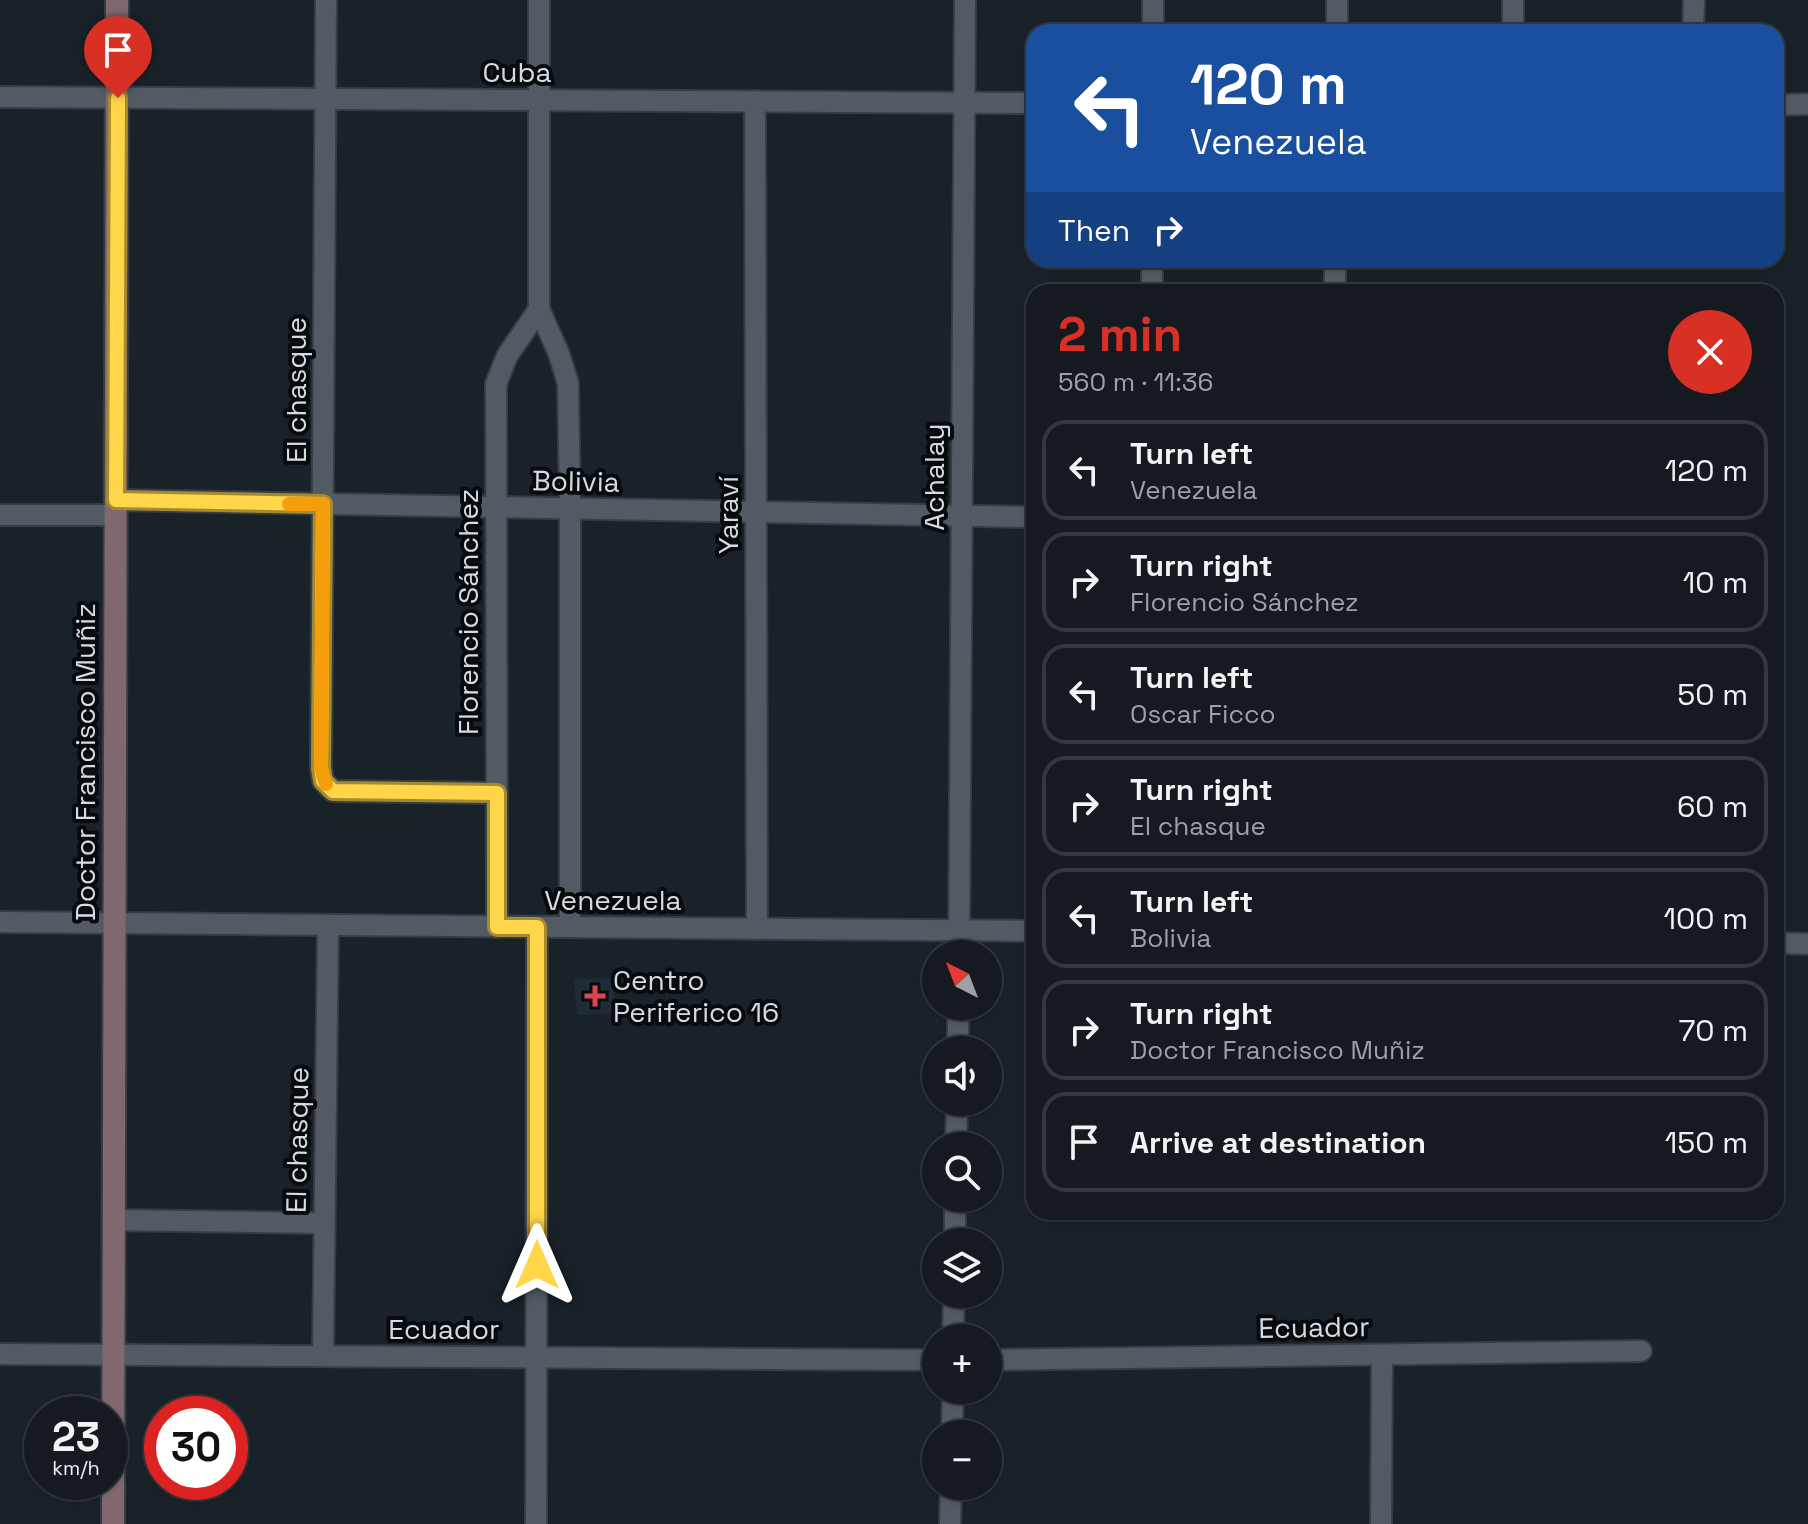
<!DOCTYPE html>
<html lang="en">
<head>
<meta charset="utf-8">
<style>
  :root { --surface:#141a1f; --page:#21272c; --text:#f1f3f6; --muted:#9da1a4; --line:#33383d; --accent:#d93025 }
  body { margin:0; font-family:"Space Grotesk",sans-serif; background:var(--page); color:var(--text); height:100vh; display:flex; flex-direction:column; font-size:30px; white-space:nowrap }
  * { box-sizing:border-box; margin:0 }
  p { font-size:26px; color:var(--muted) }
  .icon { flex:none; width:44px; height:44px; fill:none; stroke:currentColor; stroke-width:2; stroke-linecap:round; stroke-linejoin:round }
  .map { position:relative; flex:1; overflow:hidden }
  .details { position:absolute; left:1026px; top:284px; width:758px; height:936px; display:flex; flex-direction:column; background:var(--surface); border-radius:24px; box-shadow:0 2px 6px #0004,0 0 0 2px var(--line) }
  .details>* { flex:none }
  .guide { position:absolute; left:1026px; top:24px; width:758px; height:244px; border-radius:24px; box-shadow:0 2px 6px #0004,0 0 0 2px var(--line); background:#1a4fa0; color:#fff; overflow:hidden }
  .needle { width:52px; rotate:318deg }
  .controls { position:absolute; left:922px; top:940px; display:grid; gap:16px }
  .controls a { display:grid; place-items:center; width:80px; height:80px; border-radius:50%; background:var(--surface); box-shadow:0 2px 6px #0004,0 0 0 2px var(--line); font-size:40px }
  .speed { position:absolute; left:24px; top:1396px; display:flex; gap:16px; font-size:40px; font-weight:700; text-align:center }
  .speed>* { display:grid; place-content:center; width:104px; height:104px; border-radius:50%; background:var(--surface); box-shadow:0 2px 6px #0004,0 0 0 2px var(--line); line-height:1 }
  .speed small { font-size:20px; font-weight:400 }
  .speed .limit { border:12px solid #d22; background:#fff; color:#111 }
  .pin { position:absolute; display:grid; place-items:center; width:68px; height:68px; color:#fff; margin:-82px -34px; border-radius:50% 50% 50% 0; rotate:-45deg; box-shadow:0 0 8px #0007 }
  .pin .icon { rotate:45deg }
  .me { position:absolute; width:88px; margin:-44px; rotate:0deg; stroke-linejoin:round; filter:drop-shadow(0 0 6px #0008) }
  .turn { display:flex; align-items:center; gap:28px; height:168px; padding:0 32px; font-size:36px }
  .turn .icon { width:104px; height:104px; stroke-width:2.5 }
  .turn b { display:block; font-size:56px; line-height:68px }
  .then { display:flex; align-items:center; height:76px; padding:0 32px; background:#0003; gap:16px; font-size:30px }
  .round { display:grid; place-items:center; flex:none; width:84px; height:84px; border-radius:42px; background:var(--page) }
  .summary { display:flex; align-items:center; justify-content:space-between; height:136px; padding:0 32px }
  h1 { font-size:48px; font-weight:700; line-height:60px; color:var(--accent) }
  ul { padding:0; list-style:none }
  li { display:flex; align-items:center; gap:24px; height:100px; margin:0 16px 12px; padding:0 16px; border:4px solid var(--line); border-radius:24px }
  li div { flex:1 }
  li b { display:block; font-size:30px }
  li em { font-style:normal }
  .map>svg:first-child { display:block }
  .built { fill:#1f2c37 }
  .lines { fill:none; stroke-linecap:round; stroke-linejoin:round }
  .minor-casing { stroke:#373e43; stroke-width:24 }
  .secondary-casing { stroke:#373e43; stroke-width:26 }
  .minor { stroke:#525b64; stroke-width:20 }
  .secondary { stroke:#81686f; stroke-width:22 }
  .route-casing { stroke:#a68a30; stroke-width:20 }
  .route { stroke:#ffd54a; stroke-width:14 }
  .slow { stroke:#f59e0b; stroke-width:14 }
  .health-dot { fill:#e0444e; stroke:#080b0e; stroke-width:3 }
  .labels { text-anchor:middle; stroke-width:8; stroke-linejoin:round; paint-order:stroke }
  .street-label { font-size:28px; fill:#d5dbe0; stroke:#080b0e }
  .poi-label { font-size:28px; fill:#d5dbe0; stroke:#080b0e; text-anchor:start }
</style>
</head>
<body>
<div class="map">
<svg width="1808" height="1524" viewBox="0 0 1808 1524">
  <rect width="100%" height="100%" fill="#1a2229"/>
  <polygon class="built" points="613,978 615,1014 577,1015 574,979"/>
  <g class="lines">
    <g class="minor-casing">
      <g id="minor">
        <polyline points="326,0 321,768 323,781 333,791 497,793"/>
        <polyline points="539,0 539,309 559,354 568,383 570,509 570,927"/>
        <polyline points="1153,32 1153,0"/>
        <polyline points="1337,32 1337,0"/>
        <polyline points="1513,32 1513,0"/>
        <polyline points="1693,32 1694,0"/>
        <polyline points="0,97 1034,103"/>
        <polyline points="755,101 757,929"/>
        <polyline points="1776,105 1808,104"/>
        <polyline points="1152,292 1152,260"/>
        <polyline points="1335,292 1335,260"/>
        <polyline points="116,500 1034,517"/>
        <polyline points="0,515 116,515"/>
        <polyline points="0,922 1034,931"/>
        <polyline points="497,927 496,384 507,356 539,309"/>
        <polyline points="1776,943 1808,944"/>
        <polyline points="959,954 965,0"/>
        <polyline points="958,1050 958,1006"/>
        <polyline points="956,1146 957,1102"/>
        <polyline points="114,1220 324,1223"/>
        <polyline points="955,1242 955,1198"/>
        <polyline points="953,1338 954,1294"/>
        <polyline points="0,1354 936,1360"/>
        <polyline points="323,1356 328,925"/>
        <polyline points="988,1360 1641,1351"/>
        <polyline points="952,1434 953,1390"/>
        <polyline points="536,1524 537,927"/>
        <polyline points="950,1524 951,1486"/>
        <polyline points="1381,1524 1382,1355"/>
      </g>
    </g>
    <g class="secondary-casing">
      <polyline id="secondary" points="113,1524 117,0"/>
    </g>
    <use href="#minor" class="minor"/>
    <use href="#secondary" class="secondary"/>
  </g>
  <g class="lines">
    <g class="route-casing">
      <polyline id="route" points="118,98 116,500 323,504 321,768 323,781 333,791 497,793 497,927 537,927 537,1265"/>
    </g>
    <use href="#route" class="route"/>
    <polyline class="slow" points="289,504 323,504 321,768 326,784"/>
  </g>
  <path class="health-dot" d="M591 984h8v8h8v8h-8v8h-8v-8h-8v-8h8z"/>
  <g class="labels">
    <g class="street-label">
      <text x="517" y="82">Cuba</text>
      <text transform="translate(296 390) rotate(-90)" y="10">El chasque</text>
      <text transform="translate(934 477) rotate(-90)" y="10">Achalay</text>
      <text transform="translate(576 481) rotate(1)" y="10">Bolivia</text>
      <text transform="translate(728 515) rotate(-90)" y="10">Yaraví</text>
      <text transform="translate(468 612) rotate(-90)" y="10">Florencio Sánchez</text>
      <text transform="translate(85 762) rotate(-90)" y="10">Doctor Francisco Muñiz</text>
      <text x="613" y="910">Venezuela</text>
      <text transform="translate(297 1140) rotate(-89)" y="10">El chasque</text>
      <text transform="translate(1314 1327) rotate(-1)" y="10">Ecuador</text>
      <text x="444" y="1339">Ecuador</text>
    </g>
    <g class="poi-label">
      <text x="613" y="990">Centro<tspan x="613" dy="32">Periferico 16</tspan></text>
    </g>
  </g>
</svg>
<div class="controls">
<a><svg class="needle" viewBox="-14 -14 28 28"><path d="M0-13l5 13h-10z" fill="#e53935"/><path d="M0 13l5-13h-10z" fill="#9da1a4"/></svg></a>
<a><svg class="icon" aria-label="sound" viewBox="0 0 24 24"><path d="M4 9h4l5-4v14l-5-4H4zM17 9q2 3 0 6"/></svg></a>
<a><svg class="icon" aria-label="search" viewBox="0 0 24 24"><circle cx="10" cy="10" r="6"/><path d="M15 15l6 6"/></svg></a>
<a><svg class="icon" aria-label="layers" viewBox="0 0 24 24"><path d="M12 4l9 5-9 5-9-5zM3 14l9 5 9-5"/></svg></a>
<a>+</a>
<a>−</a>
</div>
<div class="speed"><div>23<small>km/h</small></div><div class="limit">30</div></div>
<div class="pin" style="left:118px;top:98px;background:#d93025"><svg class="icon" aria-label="arrive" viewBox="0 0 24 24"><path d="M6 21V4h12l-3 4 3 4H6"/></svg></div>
<svg class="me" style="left:537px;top:1265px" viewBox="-20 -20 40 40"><path d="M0-17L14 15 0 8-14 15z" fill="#ffd54a" stroke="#fff" stroke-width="4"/></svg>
<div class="guide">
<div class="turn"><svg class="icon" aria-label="left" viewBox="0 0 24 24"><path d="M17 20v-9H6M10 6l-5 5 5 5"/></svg><div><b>120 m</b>Venezuela</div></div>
<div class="then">Then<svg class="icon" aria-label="right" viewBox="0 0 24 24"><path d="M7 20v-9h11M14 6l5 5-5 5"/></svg></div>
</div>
<section class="details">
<div class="summary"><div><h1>2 min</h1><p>560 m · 11:36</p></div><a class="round" style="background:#d93025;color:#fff"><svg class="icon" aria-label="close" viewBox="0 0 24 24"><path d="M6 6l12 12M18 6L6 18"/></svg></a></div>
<ul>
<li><svg class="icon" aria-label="left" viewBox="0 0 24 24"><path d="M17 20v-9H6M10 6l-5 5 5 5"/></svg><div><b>Turn left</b><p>Venezuela</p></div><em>120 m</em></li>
<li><svg class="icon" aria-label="right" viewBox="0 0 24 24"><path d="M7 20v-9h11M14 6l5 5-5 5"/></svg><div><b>Turn right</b><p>Florencio Sánchez</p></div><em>10 m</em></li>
<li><svg class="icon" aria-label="left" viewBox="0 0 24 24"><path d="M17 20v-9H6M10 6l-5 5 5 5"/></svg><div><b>Turn left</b><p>Oscar Ficco</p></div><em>50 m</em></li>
<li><svg class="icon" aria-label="right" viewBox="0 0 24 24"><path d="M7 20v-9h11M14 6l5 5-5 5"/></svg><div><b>Turn right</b><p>El chasque</p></div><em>60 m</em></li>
<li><svg class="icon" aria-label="left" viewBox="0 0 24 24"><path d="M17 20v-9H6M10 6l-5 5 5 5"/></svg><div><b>Turn left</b><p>Bolivia</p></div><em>100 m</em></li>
<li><svg class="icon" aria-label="right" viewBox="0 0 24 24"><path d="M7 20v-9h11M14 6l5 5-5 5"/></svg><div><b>Turn right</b><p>Doctor Francisco Muñiz</p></div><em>70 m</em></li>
<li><svg class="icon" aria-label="arrive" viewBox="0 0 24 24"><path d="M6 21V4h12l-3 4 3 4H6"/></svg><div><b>Arrive at destination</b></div><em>150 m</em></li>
</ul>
</section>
</div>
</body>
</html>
